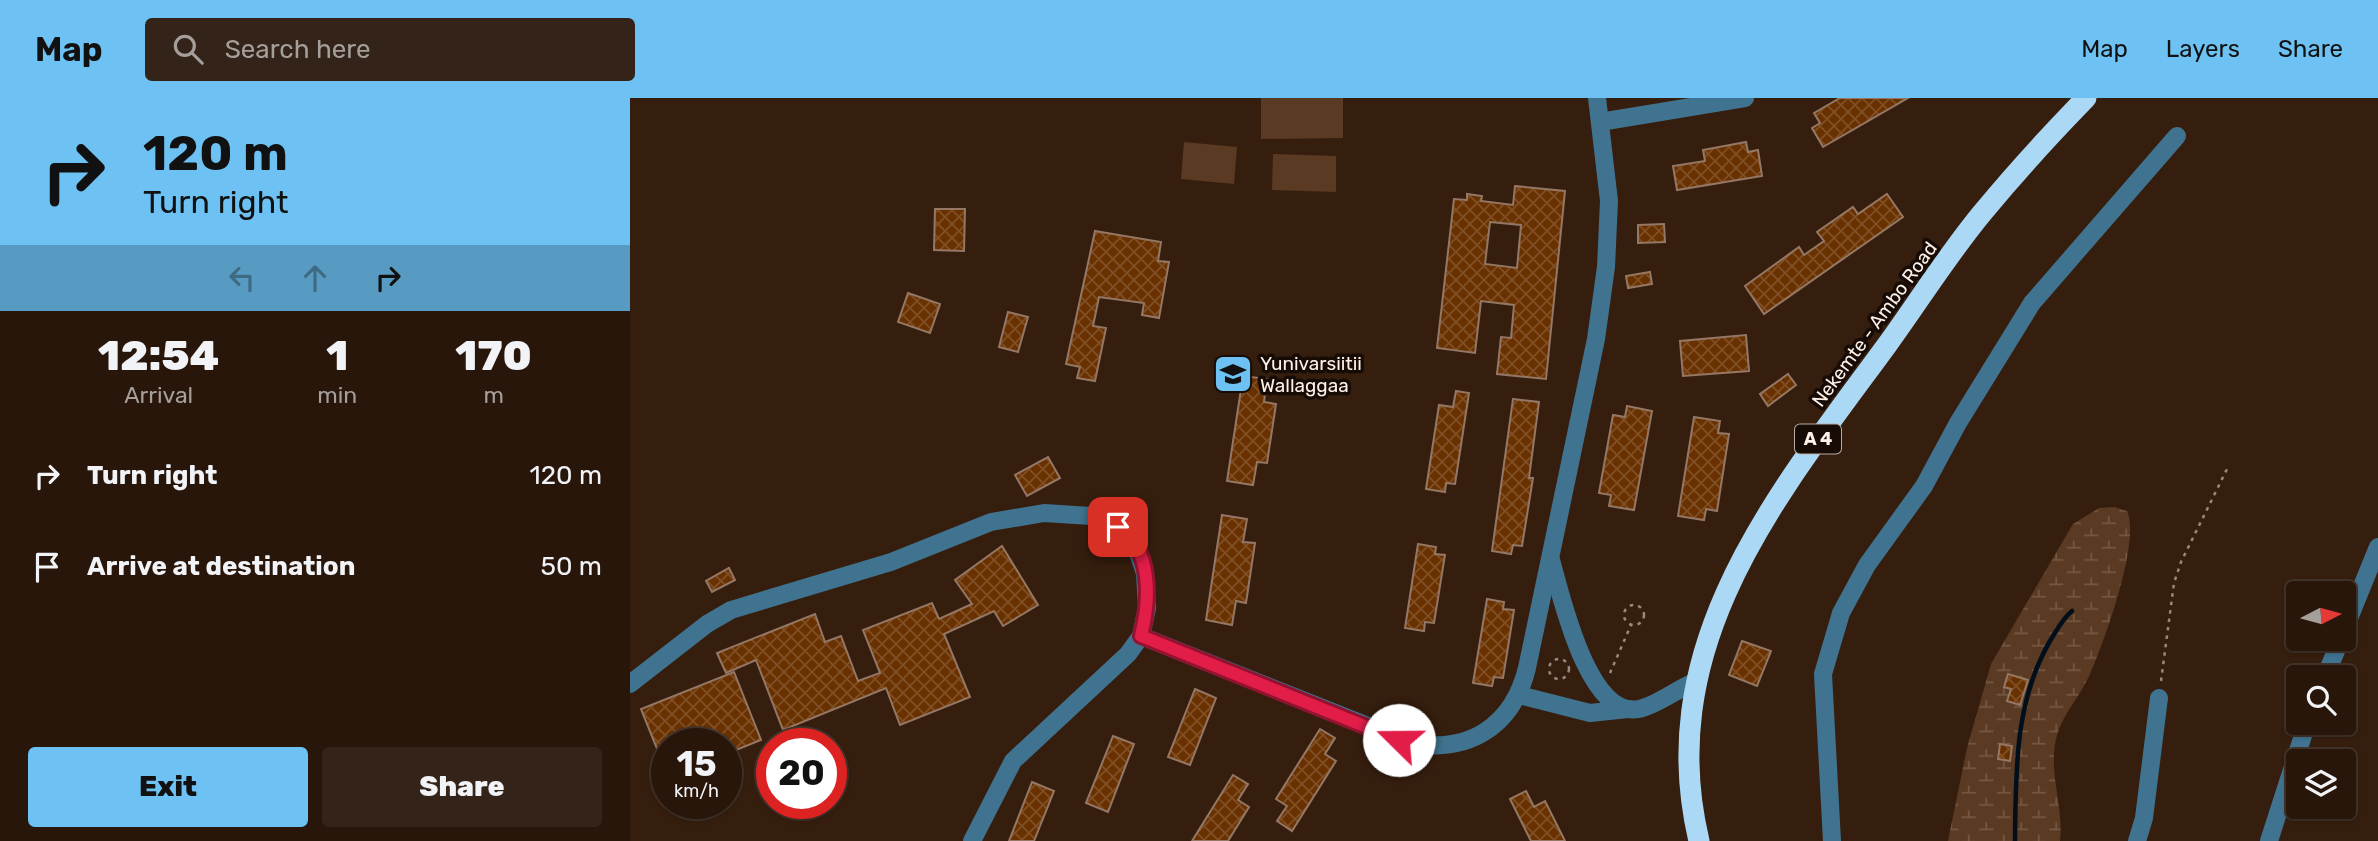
<!DOCTYPE html>
<html lang="en">
<head>
<meta charset="utf-8">
<style>
  :root { --surface:#28160a; --page:#342318; --text:#f1f3f6; --muted:#a59f9c; --line:#44352b; --accent:#6dc2f3 }
  body { margin:0; font-family:Rubik,sans-serif; background:var(--page); color:var(--text); height:100vh; display:flex; flex-direction:column; font-size:26px; white-space:nowrap }
  * { box-sizing:border-box; margin:0 }
  p { font-size:23px; color:var(--muted) }
  .icon { flex:none; width:38px; height:38px; fill:none; stroke:currentColor; stroke-width:2; stroke-linecap:round; stroke-linejoin:round }
  .map { position:relative; flex:1; overflow:hidden }
  .details { display:flex; flex-direction:column; background:var(--surface); width:630px }
  .details>* { flex:none }
  .guide { background:#6dc2f3; color:#111; overflow:hidden }
  .needle { width:46px; rotate:84deg }
  .buttons { position:absolute; left:1656px; top:483px; display:grid; gap:14px }
  .buttons a { display:grid; place-items:center; width:70px; height:70px; border-radius:7px; background:var(--surface); box-shadow:0 2px 5px #0004,0 0 0 2px var(--line); font-size:35px }
  .speed { position:absolute; left:21px; top:630px; display:flex; gap:14px; font-size:35px; font-weight:700; text-align:center }
  .speed>* { display:grid; place-content:center; width:91px; height:91px; border-radius:50%; background:var(--surface); box-shadow:0 2px 5px #0004,0 0 0 2px var(--line); line-height:1 }
  .speed small { font-size:18px; font-weight:400 }
  .speed .limit { border:10px solid #d22; background:#fff; color:#111 }
  .pin { position:absolute; display:grid; place-items:center; width:60px; height:60px; color:#fff; margin:-30px; border-radius:14px; box-shadow:0 4px 10px #0006 }
  .me { position:absolute; width:77px; margin:-38px; rotate:292deg; stroke-linejoin:round; filter:drop-shadow(0 0 5px #0008) }
  .turn { display:flex; align-items:center; gap:24px; height:147px; padding:0 28px; font-size:32px }
  .turn .icon { width:91px; height:91px; stroke-width:2.5 }
  .turn b { display:block; font-size:49px; line-height:60px }
  .lanes { display:flex; align-items:center; height:66px; padding:0 28px; background:#0003; justify-content:center; gap:35px; direction:ltr }
  .lanes .off { opacity:.35 }
  .eta { display:flex; justify-content:space-evenly; align-items:center; height:119px; text-align:center }
  .eta b { font-size:42px; font-weight:800; line-height:49px }
  .primary-button { display:flex; gap:14px; margin-top:auto; padding:14px 28px }
  .primary-button a { flex:1; height:80px; border-radius:7px; background:var(--accent); color:#111; font-size:28px; font-weight:800; line-height:80px; text-align:center }
  .primary-button a+a { background:var(--page); color:var(--text) }
  ul { padding:0; list-style:none }
  li { display:flex; align-items:center; gap:21px; height:91px; padding:0 28px }
  li div { flex:1 }
  li b { display:block; font-size:26px }
  li em { font-style:normal }
  header { display:flex; align-items:center; gap:42px; box-sizing:border-box; height:98px; padding:0 35px; background:var(--accent); color:#111 }
  header strong { font-size:33px }
  nav { display:flex; gap:38px; margin-inline-start:auto; font-size:24px }
  .search { width:490px; height:63px; background:var(--page); display:flex; align-items:center; gap:18px; box-sizing:border-box; padding:0 24px; border-radius:7px; color:var(--muted); font-size:26px }
  main { display:flex; flex:1; min-height:0 }
  .map>svg:first-child { display:block }
  .wetland { fill:url(#wetland-marsh) }
  .garden { fill:#5b3a23 }
  .lines { fill:none; stroke-linecap:round; stroke-linejoin:round }
  .stream { stroke:#000f1b; stroke-width:4.5 }
  .building { fill:url(#building-cross-hatch); stroke:#947764; stroke-width:2; fill-rule:evenodd }
  .path { stroke:#9a887c; stroke-width:2.5; stroke-dasharray:3.5 5; stroke-linecap:butt }
  .minor { stroke:#407390; stroke-width:18 }
  .highway { stroke:#aad8f5; stroke-width:21 }
  .route-casing { stroke:#92132f; stroke-width:18 }
  .route { stroke:#e11d48; stroke-width:12 }
  .labels { text-anchor:middle; stroke-width:7; stroke-linejoin:round; paint-order:stroke }
  .shield { fill:#160b05; stroke:#b8aca5; stroke-width:2 }
  .shield-label { font-size:18px; font-weight:bold; fill:#fef1e9 }
  .street-label { font-size:19px; fill:#fef1e9; stroke:#160b05 }
  .poi-label { font-size:19px; fill:#fef1e9; stroke:#160b05; text-anchor:start }
</style>
</head>
<body>
<header>
<strong>Map</strong>
<div class="search"><svg class="icon" aria-label="search" viewBox="0 0 24 24"><circle cx="10" cy="10" r="6"/><path d="M15 15l6 6"/></svg>Search here</div>
<nav><a>Map</a><a>Layers</a><a>Share</a></nav>
</header>
<main>
<section class="details">
<div class="guide">
<div class="turn"><svg class="icon" aria-label="right" viewBox="0 0 24 24"><path d="M7 20v-9h11M14 6l5 5-5 5"/></svg><div><b>120 m</b>Turn right</div></div>
<div class="lanes"><svg class="icon off" aria-label="left" viewBox="0 0 24 24"><path d="M17 20v-9H6M10 6l-5 5 5 5"/></svg><svg class="icon off" aria-label="ahead" viewBox="0 0 24 24"><path d="M12 20V5M6 11l6-6 6 6"/></svg><svg class="icon" aria-label="right" viewBox="0 0 24 24"><path d="M7 20v-9h11M14 6l5 5-5 5"/></svg></div>
</div>
<div class="eta">
<div><b>12:54</b><p>Arrival</p></div>
<div><b>1</b><p>min</p></div>
<div><b>170</b><p>m</p></div>
</div>
<ul>
<li><svg class="icon" aria-label="right" viewBox="0 0 24 24"><path d="M7 20v-9h11M14 6l5 5-5 5"/></svg><div><b>Turn right</b></div><em>120 m</em></li>
<li><svg class="icon" aria-label="arrive" viewBox="0 0 24 24"><path d="M6 21V4h12l-3 4 3 4H6"/></svg><div><b>Arrive at destination</b></div><em>50 m</em></li>
</ul>
<div class="primary-button"><a>Exit</a><a>Share</a></div>
</section>
<div class="map">
<svg width="1748" height="743" viewBox="0 0 1748 743">
  <defs>
    <pattern id="wetland-marsh" width="20" height="14" patternUnits="userSpaceOnUse" patternTransform="scale(1.75)"><rect width="20" height="14" fill="#5b3a23"/><path d="M1 5h8M5 5V1M11 12h8M15 12V8" fill="none" stroke="#745743"/></pattern>
    <pattern id="building-cross-hatch" width="8" height="8" patternUnits="userSpaceOnUse" patternTransform="scale(1.75)"><rect width="8" height="8" fill="#693100"/><path d="M0 0l8 8M0 8l8-8" fill="none" stroke="#804f25"/></pattern>
  </defs>
  <rect width="100%" height="100%" fill="#361e0e"/>
  <path class="wetland" d="M1484,409l13,4c14,29 -23,132 -37,163 -9,21 -27,40 -33,61 -10,36 7,70 3,106h-112l19,-93 24,-84 82,-140 26,-16z"/>
  <g class="garden">
    <polygon points="631,0 713,0 713,40 631,41"/>
    <polygon points="554,44 607,49 604,86 551,81"/>
    <polygon points="643,56 706,58 706,94 642,92"/>
  </g>
  <g class="lines">
    <path class="stream" d="M1385,743c1,-69 -1,-138 35,-200 7,-11 12,-22 22,-30"/>
  </g>
  <g class="building">
    <polygon points="1210,0 1278,0 1193,49 1182,30 1190,25 1184,15"/>
    <polygon points="1116,44 1118,54 1128,52 1132,78 1047,92 1043,68 1075,63 1073,52"/>
    <path d="M885,88l50,5 -19,188 -49,-5 4,-37 10,1 3,-33 -33,-4 -6,52 -38,-5 17,-149 13,1v-6l15,2 -1,5 32,4zM860,124l31,3 -4,43 -32,-4z"/>
    <polygon points="1257,96 1273,119 1134,216 1115,188 1169,149 1174,157 1194,143 1187,134 1223,109 1228,116"/>
    <polygon points="305,111 335,111 334,153 304,152"/>
    <polygon points="1034,126 1035,144 1008,145 1008,127"/>
    <polygon points="465,133 531,144 528,163 539,164 529,220 512,217 514,205 469,199 463,228 476,230 465,283 447,280 450,269 436,266"/>
    <polygon points="1020,174 1022,186 998,190 996,178"/>
    <polygon points="278,195 310,206 300,235 268,224"/>
    <polygon points="378,214 398,219 388,254 369,249"/>
    <polygon points="1116,237 1119,273 1053,278 1050,243"/>
    <polygon points="1158,276 1166,287 1138,308 1130,296"/>
    <polygon points="613,278 637,281 634,304 646,306 637,365 627,364 623,387 597,383"/>
    <polygon points="826,293 839,295 825,386 816,385 815,394 796,391 809,307 823,309"/>
    <polygon points="883,301 909,304 899,380 903,380 892,448 883,447 881,456 862,453"/>
    <polygon points="997,308 1022,313 1004,412 979,408 981,397 969,395 983,317 995,319"/>
    <polygon points="1064,319 1090,323 1088,335 1099,336 1087,413 1076,411 1074,422 1048,418"/>
    <polygon points="418,359 430,380 397,398 385,377"/>
    <polygon points="592,417 617,421 613,444 625,445 616,505 606,503 602,527 576,522"/>
    <polygon points="788,446 806,449 805,456 815,457 804,525 795,524 794,533 775,530"/>
    <polygon points="372,448 408,507 373,528 364,513 314,536 340,599 270,627 256,590 153,632 126,562 96,575 87,555 185,516 195,544 211,538 228,583 250,575 233,532 302,505 309,521 342,506 325,482"/>
    <polygon points="99,470 105,482 82,494 76,483"/>
    <polygon points="857,501 874,504 873,511 884,512 873,580 864,579 862,588 843,585"/>
    <polygon points="1112,543 1141,553 1127,588 1099,577"/>
    <polygon points="104,574 131,642 96,656 96,646 37,646 36,673 11,611"/>
    <polygon points="1378,576 1398,582 1390,607 1377,603 1381,591 1374,589"/>
    <polygon points="565,591 586,600 560,667 538,659"/>
    <polygon points="690,631 705,640 695,656 706,663 662,733 647,723 657,708 646,701"/>
    <polygon points="483,638 504,646 478,714 456,705"/>
    <polygon points="1370,646 1382,648 1380,663 1368,661"/>
    <polygon points="603,677 618,686 608,702 619,709 598,743 562,743"/>
    <polygon points="402,684 424,693 404,743 379,743"/>
    <polygon points="896,693 904,709 915,703 935,743 901,743 880,701"/>
  </g>
  <g class="lines">
    <g class="path">
      <circle cx="1004" cy="517" r="10"/>
      <circle cx="929" cy="571" r="10"/>
      <polyline points="980,575 1001,527"/>
      <polyline points="1531,583 1544,485 1551,464 1598,369"/>
    </g>
    <g class="minor">
      <polyline points="970,24 1115,0"/>
      <path d="M921,462c10,35 37,159 88,149 19,-4 39,-21 58,-28"/>
      <polyline points="1713,535 1748,449"/>
      <path d="M511,538l270,107c59,11 102,-18 116,-75l69,-329 10,-72 3,-66 -12,-103"/>
      <polyline points="1695,579 1711,541"/>
      <polyline points="0,586 77,526 101,512 261,464 361,424 414,415 461,418 488,429 503,440 515,475 517,510 511,538 498,556 383,663 342,743"/>
      <polyline points="889,597 960,615 998,611"/>
      <polyline points="1202,743 1193,576 1211,515 1237,467 1294,388 1328,325 1402,205 1547,38"/>
      <polyline points="1507,743 1514,720 1529,600"/>
      <polyline points="1639,743 1677,625"/>
    </g>
    <path class="highway" d="M1069,743c-47,-198 79,-347 188,-496 32,-44 61,-91 96,-133 33,-40 67,-77 103,-114"/>
  </g>
  <g class="lines">
    <g class="route-casing">
      <path id="route" d="M488,429c35,23 32,73 23,109l258,104"/>
    </g>
    <use href="#route" class="route"/>
  </g>
  <defs>
    <g id="university-square" transform="scale(2.0125)"><rect x="-9" y="-9" width="18" height="18" rx="4" fill="#6dc2f3" stroke="#160b05"/><path d="M0-5L7-2L0 1L-7-2ZM-4 1L0 2.5L4 1V4Q0 6-4 4Z" fill="#111"/></g>
  </defs>
  <g fill-rule="evenodd">
    <use href="#university-square" x="603" y="276"/>
  </g>
  <g class="labels">
    <rect class="shield" x="1165" y="326.5" width="46" height="29" rx="5"/>
    <g class="shield-label">
      <text x="1188" y="347">A 4</text>
    </g>
    <g class="street-label">
      <text transform="translate(1244 226) rotate(-54)" y="7">Nekemte - Ambo Road</text>
    </g>
    <g class="poi-label">
      <text x="630" y="272">Yunivarsiitii<tspan x="630" dy="22">Wallaggaa</tspan></text>
    </g>
  </g>
</svg>
<div class="buttons">
<a><svg class="needle" viewBox="-14 -14 28 28"><path d="M0-13l5 13h-10z" fill="#e53935"/><path d="M0 13l5-13h-10z" fill="#a59f9c"/></svg></a>
<a><svg class="icon" aria-label="search" viewBox="0 0 24 24"><circle cx="10" cy="10" r="6"/><path d="M15 15l6 6"/></svg></a>
<a><svg class="icon" aria-label="layers" viewBox="0 0 24 24"><path d="M12 4l9 5-9 5-9-5zM3 14l9 5 9-5"/></svg></a>
</div>
<div class="speed"><div>15<small>km/h</small></div><div class="limit">20</div></div>
<div class="pin" style="left:488px;top:429px;background:#d93025"><svg class="icon" aria-label="arrive" viewBox="0 0 24 24"><path d="M6 21V4h12l-3 4 3 4H6"/></svg></div>
<svg class="me" style="left:769px;top:642px" viewBox="-20 -20 40 40"><circle r="19" fill="#fff"/><path d="M0-13L10 11 0 6-10 11z" fill="#e11d48"/></svg>
</div>
</main>
</body>
</html>
